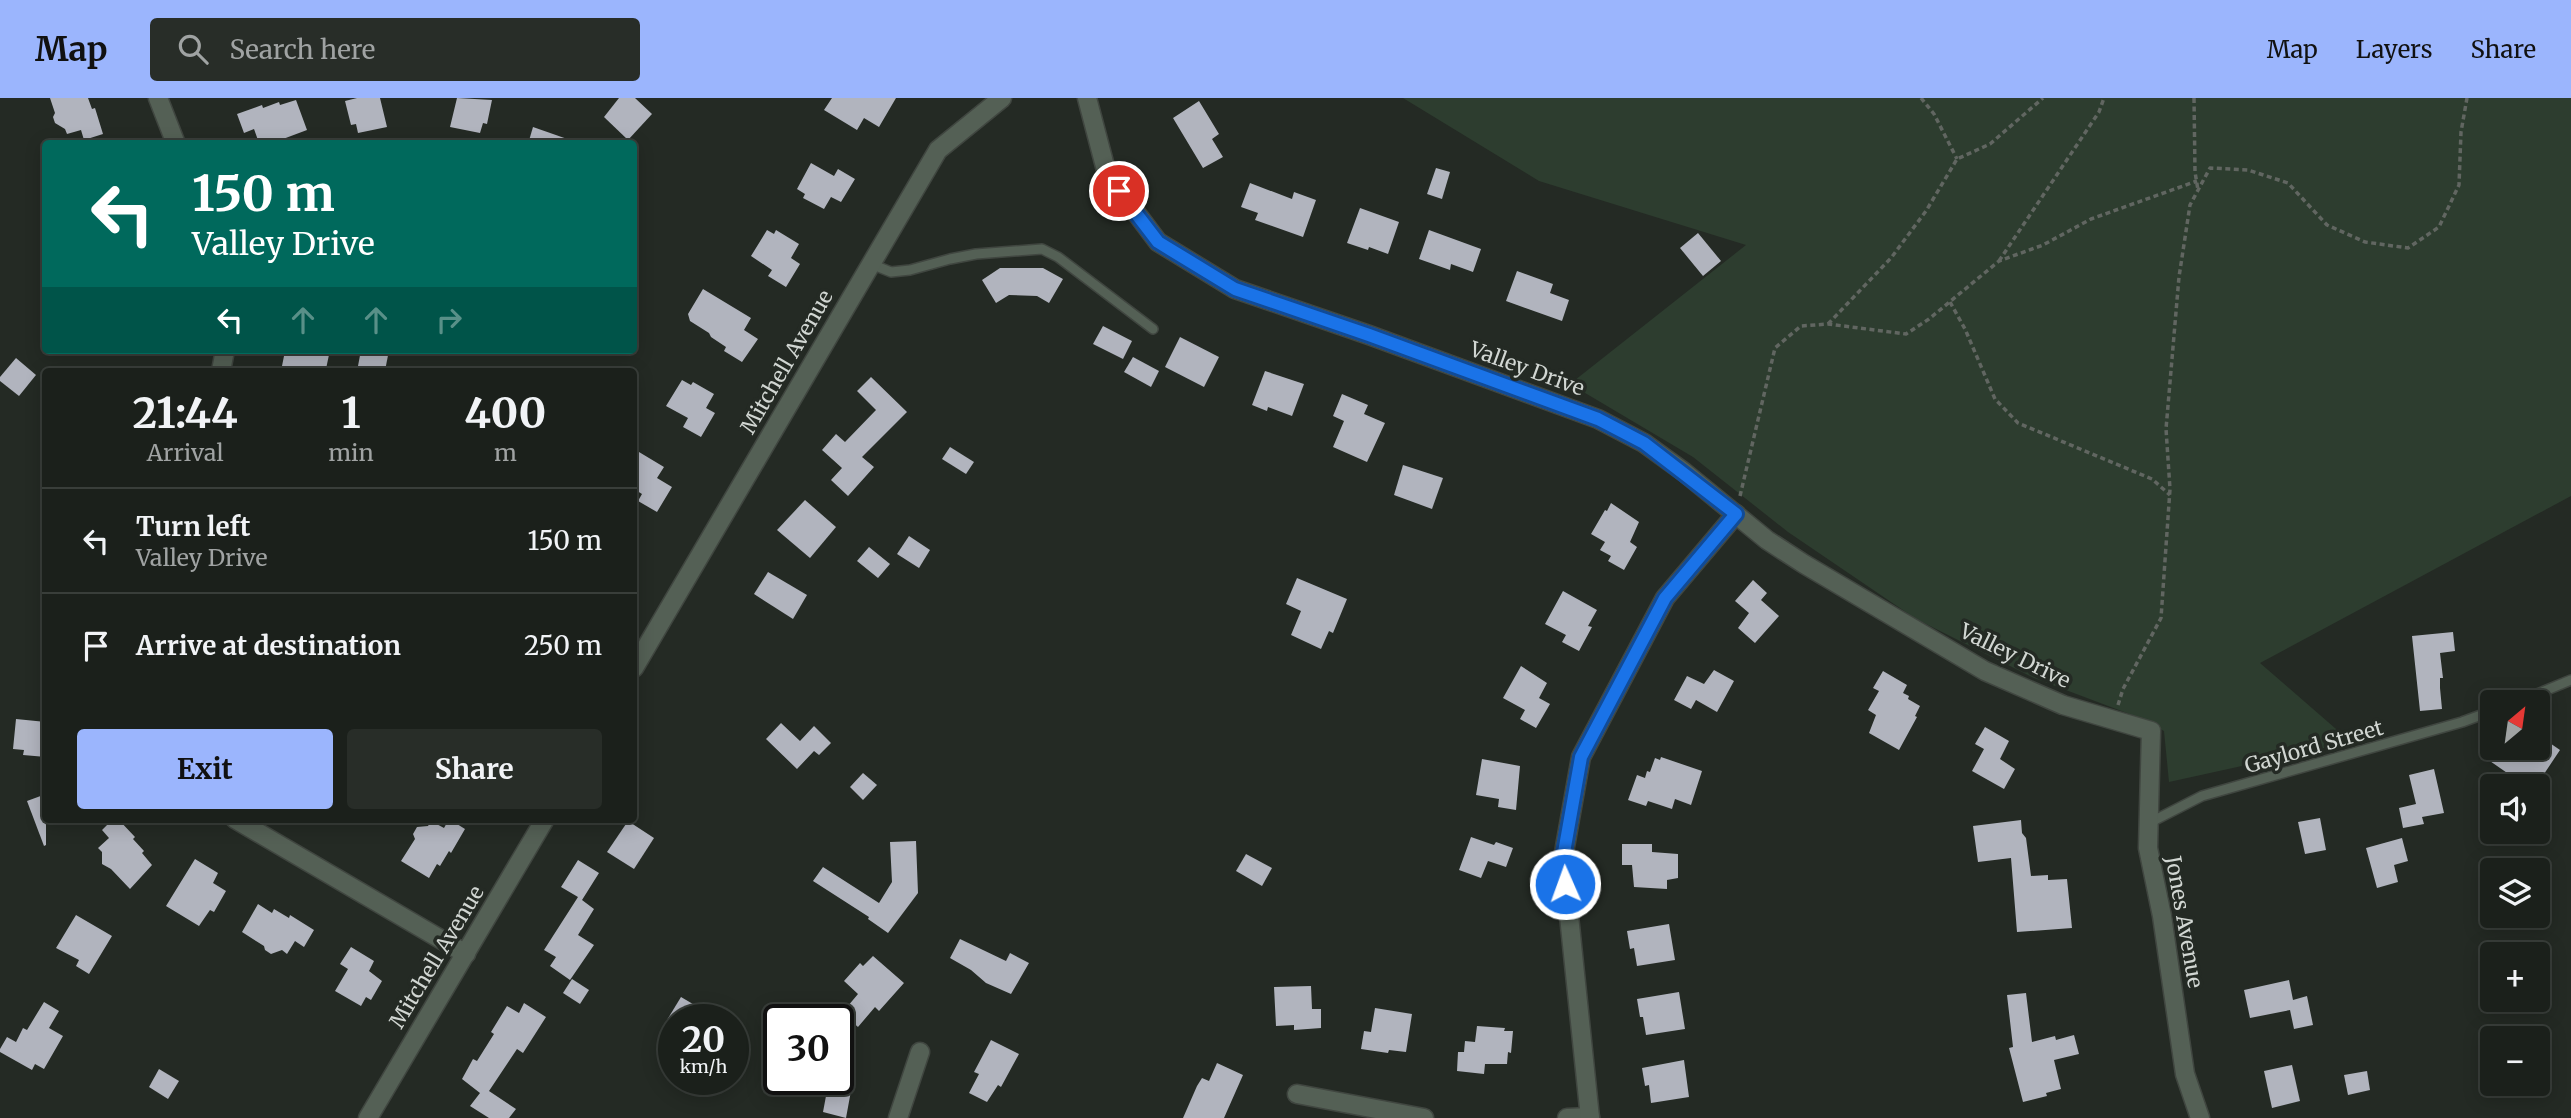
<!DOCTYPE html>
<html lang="en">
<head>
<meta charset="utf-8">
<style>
  :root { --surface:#1b201b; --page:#282d28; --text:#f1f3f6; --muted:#a0a3a3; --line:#393e3a; --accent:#9bb5fd }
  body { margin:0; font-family:Merriweather,serif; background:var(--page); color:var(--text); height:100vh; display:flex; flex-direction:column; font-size:26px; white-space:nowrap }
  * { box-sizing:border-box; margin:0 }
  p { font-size:23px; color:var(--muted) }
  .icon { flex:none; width:38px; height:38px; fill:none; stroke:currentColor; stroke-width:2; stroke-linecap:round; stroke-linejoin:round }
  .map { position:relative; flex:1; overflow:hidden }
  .panel { position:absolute; left:42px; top:270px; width:595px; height:455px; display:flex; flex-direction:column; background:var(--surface); border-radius:7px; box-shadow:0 4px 18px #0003,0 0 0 2px var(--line) }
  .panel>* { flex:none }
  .banner { position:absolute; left:42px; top:42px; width:595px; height:214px; border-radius:7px; box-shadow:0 4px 18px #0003,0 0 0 2px var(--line); background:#00695c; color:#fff; overflow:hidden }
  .needle { width:46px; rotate:29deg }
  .fabs { position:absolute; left:2480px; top:592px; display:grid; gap:14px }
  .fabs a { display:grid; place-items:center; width:70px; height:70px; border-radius:7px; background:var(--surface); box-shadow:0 4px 18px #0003,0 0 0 2px var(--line); font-size:35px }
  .speed { position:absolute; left:658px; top:906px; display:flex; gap:14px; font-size:35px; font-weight:700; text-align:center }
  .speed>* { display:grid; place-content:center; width:91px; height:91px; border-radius:50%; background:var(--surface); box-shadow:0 4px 18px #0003,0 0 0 2px var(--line); line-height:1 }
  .speed small { font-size:18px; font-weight:400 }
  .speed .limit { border:4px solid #111; border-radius:10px; background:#fff; color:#111 }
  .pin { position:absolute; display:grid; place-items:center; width:60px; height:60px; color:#fff; margin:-30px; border:4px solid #fff; border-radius:50%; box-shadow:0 2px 7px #0007 }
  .me { position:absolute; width:77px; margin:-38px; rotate:358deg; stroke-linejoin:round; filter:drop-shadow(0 0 5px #0008) }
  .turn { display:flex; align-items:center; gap:24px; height:147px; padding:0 35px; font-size:32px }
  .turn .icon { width:91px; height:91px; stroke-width:2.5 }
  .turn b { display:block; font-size:49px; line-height:60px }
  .lanes { display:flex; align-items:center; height:66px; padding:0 35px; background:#0003; justify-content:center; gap:35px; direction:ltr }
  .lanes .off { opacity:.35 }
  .eta { display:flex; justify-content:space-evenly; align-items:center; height:119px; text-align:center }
  .eta b { font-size:42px; font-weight:700; line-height:49px }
  .primary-button { display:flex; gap:14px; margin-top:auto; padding:14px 35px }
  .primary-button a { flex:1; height:80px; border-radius:7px; background:var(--accent); color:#111; font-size:28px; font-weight:700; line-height:80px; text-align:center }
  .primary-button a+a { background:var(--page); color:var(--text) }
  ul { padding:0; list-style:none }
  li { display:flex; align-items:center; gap:21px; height:105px; padding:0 35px; border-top:2px solid var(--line) }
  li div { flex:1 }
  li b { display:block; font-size:26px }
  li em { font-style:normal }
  header { display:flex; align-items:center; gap:42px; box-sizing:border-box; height:98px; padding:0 35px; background:var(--accent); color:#111 }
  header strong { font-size:33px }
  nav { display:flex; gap:38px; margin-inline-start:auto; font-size:24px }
  .search { width:490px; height:63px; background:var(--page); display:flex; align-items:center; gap:18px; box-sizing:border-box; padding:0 24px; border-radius:7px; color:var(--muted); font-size:26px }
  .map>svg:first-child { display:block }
  .green { fill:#2d3d2f }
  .building { fill:#b1b4be }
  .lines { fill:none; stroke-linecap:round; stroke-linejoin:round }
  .lane-casing { stroke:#404640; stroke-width:12 }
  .street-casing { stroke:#404640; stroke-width:21 }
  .path { stroke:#616661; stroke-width:3.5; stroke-dasharray:5 3.5; stroke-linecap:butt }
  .lane { stroke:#546055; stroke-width:9 }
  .street { stroke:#546055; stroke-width:18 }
  .route-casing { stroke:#114b97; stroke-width:18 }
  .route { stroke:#1a73e8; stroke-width:12 }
  .labels { text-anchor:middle; stroke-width:7; stroke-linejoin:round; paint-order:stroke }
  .street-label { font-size:21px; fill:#d1d6d2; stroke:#242a24 }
</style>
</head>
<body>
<header>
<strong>Map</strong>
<div class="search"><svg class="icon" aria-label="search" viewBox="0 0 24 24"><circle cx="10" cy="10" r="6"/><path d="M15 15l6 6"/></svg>Search here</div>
<nav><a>Map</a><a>Layers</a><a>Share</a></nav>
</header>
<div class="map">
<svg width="2571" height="1020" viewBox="0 0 2571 1020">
  <rect width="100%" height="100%" fill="#242a24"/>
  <polygon class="green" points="1403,0 2571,0 2571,398 2260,565 2351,644 2169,684 2164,633 2140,620 2034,580 1916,521 1788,434 1693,359 1570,286 1746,147 1539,83"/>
  <g class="building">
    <polygon points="50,0 88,0 92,11 95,10 103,36 84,42 81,32 67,36 65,31 55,25 53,19 55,15"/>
    <polygon points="357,0 380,0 387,29 358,35 356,26 351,27 345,3"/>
    <polygon points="457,0 492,2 487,26 483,25 480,35 450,29"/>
    <polygon points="619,0 635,0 652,16 628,42 604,19"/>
    <polygon points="832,0 896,0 879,29 864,20 857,32 824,12"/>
    <polygon points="296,2 307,32 283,41 281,46 259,45 254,31 244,35 237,16 262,7 263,10 279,4 280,7"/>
    <polygon points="1199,3 1219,36 1212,41 1223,59 1203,70 1173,20"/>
    <polygon points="533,29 573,43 573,46 528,46"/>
    <polygon points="811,65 834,78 838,71 855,81 841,104 831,99 824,111 803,100 805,96 797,91"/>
    <polygon points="1436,70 1450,74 1442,101 1427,96"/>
    <polygon points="1250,85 1292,101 1294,94 1316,102 1303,139 1255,122 1258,115 1241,109"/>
    <polygon points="1360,110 1399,124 1388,156 1369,149 1368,152 1347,145"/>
    <polygon points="767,132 774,136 776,132 799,146 791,160 800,166 786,189 768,178 772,172 751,158"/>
    <polygon points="1429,132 1481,151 1473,174 1451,166 1450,172 1419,161"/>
    <polygon points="1698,135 1721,163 1703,178 1680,150"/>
    <polygon points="1000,170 1043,170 1063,181 1049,205 1037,198 1009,197 996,205 982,182"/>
    <polygon points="1517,173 1553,186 1550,195 1569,202 1562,223 1506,203"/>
    <polygon points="703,191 751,220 744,232 758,241 742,264 724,253 726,249 711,239 709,235 690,223 688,216"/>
    <polygon points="1103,228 1132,243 1123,261 1093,246"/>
    <polygon points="1180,239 1219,259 1204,289 1165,269"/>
    <polygon points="294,252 330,252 326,271 310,268 309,273 281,273 285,253 294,255"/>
    <polygon points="361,252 389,252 385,273 358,268"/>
    <polygon points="1133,259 1159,273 1151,289 1124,274"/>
    <polygon points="16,260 36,277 19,298 0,283 0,279"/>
    <polygon points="1265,273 1304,286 1292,318 1268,309 1267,313 1252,307"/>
    <polygon points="871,279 907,314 862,359 874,369 848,398 831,382 842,370 822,352 836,336 845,344 876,312 857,293"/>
    <polygon points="682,282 691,287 693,284 714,296 706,310 715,315 701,339 683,329 688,320 666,308"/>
    <polygon points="1342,296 1368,307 1364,316 1385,325 1367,364 1333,349 1344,323 1333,318"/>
    <polygon points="950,349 974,364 966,376 942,361"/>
    <polygon points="634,351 664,369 657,380 672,389 657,414 638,403 642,396 634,391"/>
    <polygon points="1403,367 1443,380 1432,411 1394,397"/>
    <polygon points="805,402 836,429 810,460 777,432"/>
    <polygon points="1611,405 1639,424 1630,444 1637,449 1624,472 1608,463 1611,458 1600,452 1605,444 1591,436 1605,412 1607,413"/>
    <polygon points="909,438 930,452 919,470 897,456"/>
    <polygon points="869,449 890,466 878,480 857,463"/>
    <polygon points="768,474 807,497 793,521 754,496"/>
    <polygon points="1297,480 1347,501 1333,535 1329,533 1321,551 1291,537 1301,513 1286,506"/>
    <polygon points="1753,482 1767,495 1761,502 1779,518 1755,545 1738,530 1749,515 1735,503"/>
    <polygon points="1563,493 1597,512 1588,528 1592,529 1579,553 1562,544 1566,537 1545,526"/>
    <polygon points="2453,534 2455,553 2440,555 2443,580 2440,580 2440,590 2442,611 2420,613 2412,538"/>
    <polygon points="1521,568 1547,585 1539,600 1550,606 1536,630 1520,621 1525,612 1503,600"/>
    <polygon points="1714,572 1734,583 1717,614 1696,602 1691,611 1674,602 1687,578 1704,586"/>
    <polygon points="1883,573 1907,587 1903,595 1909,598 1908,601 1920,608 1915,618 1917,619 1899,652 1869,635 1876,617 1868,612 1879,593 1873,590"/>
    <polygon points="16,621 46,624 46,659 23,657 24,652 13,651"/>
    <polygon points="781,625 800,643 814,628 831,645 819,657 814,653 797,671 766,641"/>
    <polygon points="1985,629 2009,643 2000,661 2015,671 2004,691 1972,673 1984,651 1975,646"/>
    <polygon points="2538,637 2560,652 2536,688 2526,688 2487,661 2495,649 2538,649"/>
    <polygon points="1661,659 1702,673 1691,707 1675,701 1672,711 1648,703 1646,708 1628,702 1637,677 1645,680 1647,673 1650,674 1655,660 1660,662"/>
    <polygon points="1482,661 1520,668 1516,712 1498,709 1499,701 1476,697"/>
    <polygon points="2434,671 2444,715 2422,719 2424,726 2403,730 2399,710 2416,706 2409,677"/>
    <polygon points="863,675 877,687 863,702 850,689"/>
    <polygon points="46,696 46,747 44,748 27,703"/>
    <polygon points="2320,720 2326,752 2305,756 2298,724"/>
    <polygon points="113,721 118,721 135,739 133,741 144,753 142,755 152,767 130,791 111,771 102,766 102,754 98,750 109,740 102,732"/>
    <polygon points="449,721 465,731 451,755 449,753 440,768 437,766 429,780 401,763 415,741 413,736 417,729 428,728 431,723 444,730"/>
    <polygon points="2021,722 2022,735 2026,740 2031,778 2048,777 2048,782 2067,781 2072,830 2017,834 2011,760 1978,764 1973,728"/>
    <polygon points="628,723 654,740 634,771 607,754"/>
    <polygon points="1471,739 1494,747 1496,744 1513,750 1506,769 1488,763 1481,780 1459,772"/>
    <polygon points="2402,740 2408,763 2394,767 2398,784 2377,790 2366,750"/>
    <polygon points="916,743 918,795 888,835 868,821 869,819 813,783 823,769 879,805 892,784 890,744"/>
    <polygon points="1622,746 1652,746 1652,754 1678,756 1678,780 1667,782 1667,791 1634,789 1632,767 1622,767"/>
    <polygon points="1246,756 1272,770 1262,788 1236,773"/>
    <polygon points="195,761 218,775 213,785 226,793 214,814 210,812 199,828 166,808"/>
    <polygon points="578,762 599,775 582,802 594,811 578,837 594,847 570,882 550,868 556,859 544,852 578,799 561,789"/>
    <polygon points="258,806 272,815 274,811 289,820 290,817 314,832 304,849 295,843 287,856 282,852 271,856 265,852 264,848 242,834"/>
    <polygon points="76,817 112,838 89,876 76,868 79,862 56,850"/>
    <polygon points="1669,826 1675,862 1637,868 1634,850 1630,851 1627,833"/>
    <polygon points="960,841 1006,863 1010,855 1029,865 1011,896 986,885 971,872 950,860"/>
    <polygon points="351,849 374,863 369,873 382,883 371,902 366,899 361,908 335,893 348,871 340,866"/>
    <polygon points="873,858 904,885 879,913 875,909 858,929 842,915 858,896 844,883 860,865 863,868"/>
    <polygon points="572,881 589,892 580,906 563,895"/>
    <polygon points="2289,882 2293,902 2307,898 2313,927 2294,931 2290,912 2250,920 2244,892"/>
    <polygon points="1311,888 1312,911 1321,911 1321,930 1294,932 1294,927 1276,928 1274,889"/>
    <polygon points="1679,894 1685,931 1646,937 1643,919 1640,919 1637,901"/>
    <polygon points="2026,895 2032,944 2055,938 2056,942 2074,937 2079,956 2054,962 2061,991 2046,995 2047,998 2023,1004 2009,950 2013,949 2007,897"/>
    <polygon points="681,899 698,909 691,922 667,922"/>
    <polygon points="44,904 59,913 49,930 63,938 44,971 35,966 32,972 0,954 0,951 7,939 16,944 23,930 27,932"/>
    <polygon points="524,905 546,919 523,955 517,951 489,993 516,1011 509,1020 489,1020 470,1008 480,995 462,981 473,961 477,963 494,936 491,934 507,908 519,915"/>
    <polygon points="1375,910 1412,916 1406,954 1389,952 1388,955 1361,951 1364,933 1371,934"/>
    <polygon points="1477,928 1505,930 1504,933 1513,933 1511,955 1508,954 1507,966 1485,966 1484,976 1457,973 1458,954 1464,954 1465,943 1475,944"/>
    <polygon points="991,942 1019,956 1001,989 998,987 987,1004 969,995 979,976 974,974"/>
    <polygon points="838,945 856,948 851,970 855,971 846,1020 823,1014 829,982 838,982"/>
    <polygon points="1684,962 1689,999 1651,1005 1649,987 1645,988 1642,970"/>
    <polygon points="1217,965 1243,977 1224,1020 1183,1020 1197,988 1202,980 1209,983"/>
    <polygon points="2292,967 2300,1003 2272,1010 2264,973"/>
    <polygon points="159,971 179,983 168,1001 149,989"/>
    <polygon points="2367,973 2370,992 2348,997 2344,977"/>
  </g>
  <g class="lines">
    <g class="lane-casing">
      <g id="lane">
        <polyline points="871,166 891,174 910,172 950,161 976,156 1042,151 1058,159 1153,231"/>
        <polyline points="2518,604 2571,582"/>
        <polyline points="2149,725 2202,698 2462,624 2492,613"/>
      </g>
    </g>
    <g class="street-casing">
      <g id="street">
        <polyline points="158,0 176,46"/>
        <polyline points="1087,0 1107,76 1158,144 1235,191 1369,237 1598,321 1644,345 1684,374 1767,442 1804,466 1985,573 2063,607 2151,633 2148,750 2162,818 2185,976 2200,1020"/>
        <polyline points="221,273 225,252"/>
        <polyline points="634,570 938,52 1002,0"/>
        <polyline points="235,721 466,856"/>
        <polyline points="1297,996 1424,1020"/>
        <polyline points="368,1020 545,721"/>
        <polyline points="898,1020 920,954"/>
        <polyline points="1567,1020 1590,1019"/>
        <polyline points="1590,1020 1563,760 1581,659 1665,500 1736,416"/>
      </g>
    </g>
    <g class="path">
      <polyline points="1921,0 1934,16 1957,61"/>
      <polyline points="2194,0 2195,74 2198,92"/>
      <polyline points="1999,163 2099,14 2104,0"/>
      <polyline points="1950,204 1965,231 1995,301 2018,325 2152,381 2170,397"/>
      <polyline points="1828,226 1891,160 1926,113 1957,61 1990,46 2043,0"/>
      <polyline points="1740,398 1775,250 1801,228 1828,226 1906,236 1929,221 1999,163 2043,147 2091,121 2197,83"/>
      <polyline points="2118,607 2123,591 2161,520 2170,391 2166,331 2179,179 2190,107 2210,70 2248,72 2288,85 2327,127 2365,144 2408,150 2439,129 2459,87 2461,34 2467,0"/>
    </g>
    <use href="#lane" class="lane"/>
    <use href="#street" class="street"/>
  </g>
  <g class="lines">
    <g class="route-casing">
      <polyline id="route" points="1119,93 1158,144 1235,191 1369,237 1598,321 1644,345 1736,416 1665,500 1581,659 1563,760 1565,786"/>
    </g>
    <use href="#route" class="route"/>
  </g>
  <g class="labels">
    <g class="street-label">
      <text transform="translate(787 264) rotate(-60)" y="7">Mitchell Avenue</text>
      <text transform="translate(1527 271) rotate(20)" y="7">Valley Drive</text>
      <text transform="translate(2015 558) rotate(26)" y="7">Valley Drive</text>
      <text transform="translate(2314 649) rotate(-16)" y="7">Gaylord Street</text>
      <text transform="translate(2184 824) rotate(80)" y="7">Jones Avenue</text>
      <text transform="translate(437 859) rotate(-59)" y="7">Mitchell Avenue</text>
    </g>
  </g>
</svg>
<div class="fabs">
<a><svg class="needle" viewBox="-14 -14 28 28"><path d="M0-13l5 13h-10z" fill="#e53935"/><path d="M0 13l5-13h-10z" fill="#a0a3a3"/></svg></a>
<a><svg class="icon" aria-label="sound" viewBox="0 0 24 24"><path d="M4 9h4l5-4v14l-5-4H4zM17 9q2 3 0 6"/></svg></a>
<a><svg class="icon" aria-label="layers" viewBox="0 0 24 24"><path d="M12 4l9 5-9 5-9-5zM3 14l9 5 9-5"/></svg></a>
<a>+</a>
<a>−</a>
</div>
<div class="speed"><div>20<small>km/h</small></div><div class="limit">30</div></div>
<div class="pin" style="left:1119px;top:93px;background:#d93025"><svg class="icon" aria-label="arrive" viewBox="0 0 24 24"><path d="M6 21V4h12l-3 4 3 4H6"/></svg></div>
<svg class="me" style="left:1565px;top:786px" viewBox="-20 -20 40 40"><circle r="17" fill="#1a73e8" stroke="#fff" stroke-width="3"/><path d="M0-11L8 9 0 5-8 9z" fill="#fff"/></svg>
<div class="banner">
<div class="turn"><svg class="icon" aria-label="left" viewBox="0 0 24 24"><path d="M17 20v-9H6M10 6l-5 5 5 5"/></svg><div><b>150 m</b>Valley Drive</div></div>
<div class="lanes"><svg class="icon" aria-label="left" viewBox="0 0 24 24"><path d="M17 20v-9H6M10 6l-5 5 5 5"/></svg><svg class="icon off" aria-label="ahead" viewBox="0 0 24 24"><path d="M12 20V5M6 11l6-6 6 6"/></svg><svg class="icon off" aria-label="ahead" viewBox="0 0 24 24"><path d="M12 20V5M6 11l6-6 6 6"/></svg><svg class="icon off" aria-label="right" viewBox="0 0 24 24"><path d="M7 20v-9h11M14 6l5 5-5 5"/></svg></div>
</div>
<section class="panel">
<div class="eta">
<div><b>21:44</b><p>Arrival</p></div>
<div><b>1</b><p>min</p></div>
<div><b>400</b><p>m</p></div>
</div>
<ul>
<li><svg class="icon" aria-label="left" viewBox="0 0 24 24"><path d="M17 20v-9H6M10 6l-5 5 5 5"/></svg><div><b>Turn left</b><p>Valley Drive</p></div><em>150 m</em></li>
<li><svg class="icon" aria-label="arrive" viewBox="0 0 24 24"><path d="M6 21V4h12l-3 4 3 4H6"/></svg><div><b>Arrive at destination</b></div><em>250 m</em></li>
</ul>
<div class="primary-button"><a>Exit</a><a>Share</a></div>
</section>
</div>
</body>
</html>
